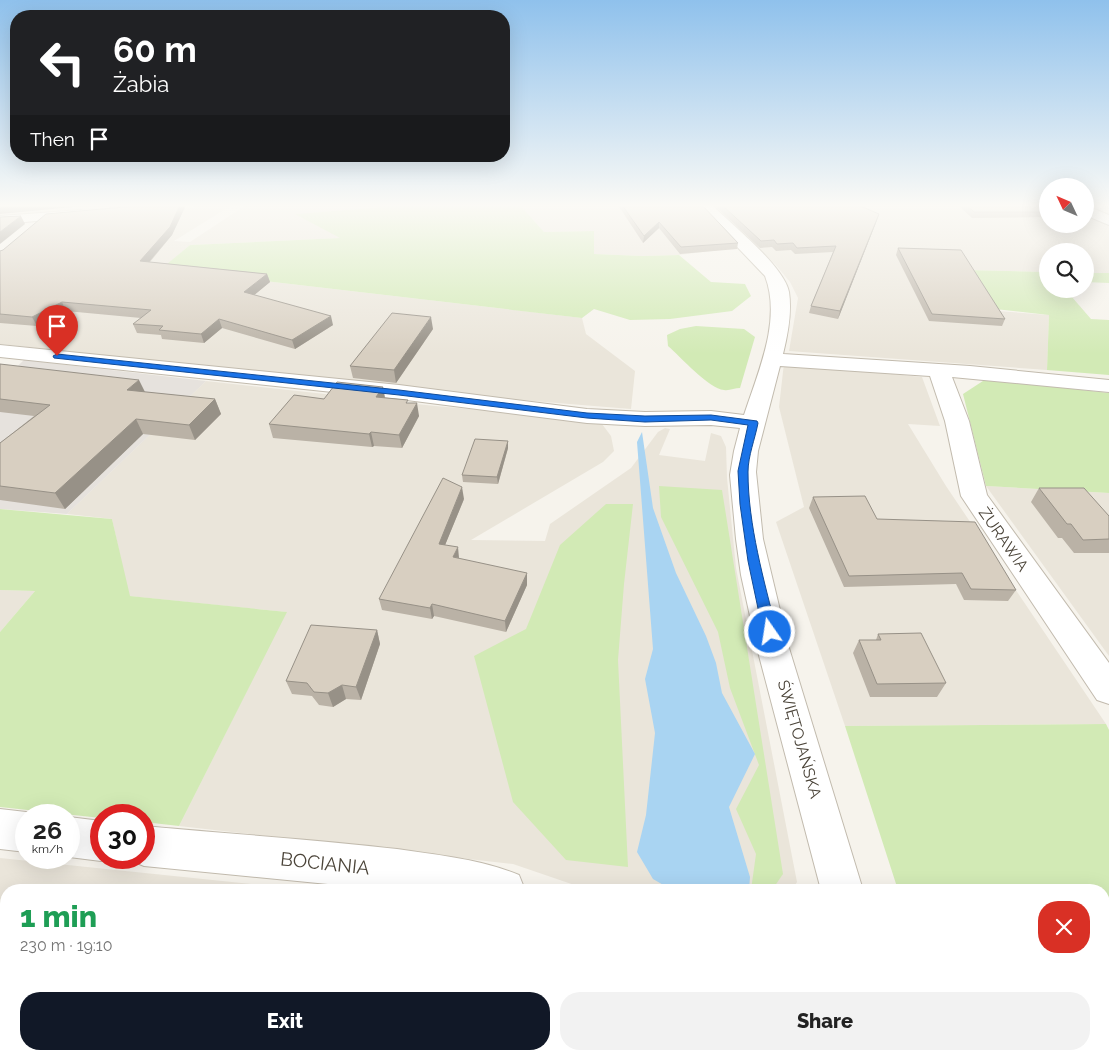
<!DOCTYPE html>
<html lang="en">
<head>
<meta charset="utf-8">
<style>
  :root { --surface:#fff; --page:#f2f2f2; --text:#222; --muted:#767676; --accent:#111827 }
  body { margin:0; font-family:Raleway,sans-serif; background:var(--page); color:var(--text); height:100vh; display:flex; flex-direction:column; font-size:19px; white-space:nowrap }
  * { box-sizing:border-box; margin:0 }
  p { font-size:16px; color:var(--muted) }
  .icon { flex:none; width:28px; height:28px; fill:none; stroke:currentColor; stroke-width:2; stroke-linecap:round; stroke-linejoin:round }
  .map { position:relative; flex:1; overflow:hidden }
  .panel { position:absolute; left:0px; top:884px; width:1110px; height:176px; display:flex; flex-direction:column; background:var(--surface); border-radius:20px 20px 0 0; box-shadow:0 5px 20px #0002 }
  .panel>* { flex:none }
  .guide { position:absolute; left:10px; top:10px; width:500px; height:152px; border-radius:20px; box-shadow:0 5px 20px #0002; background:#202124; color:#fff; overflow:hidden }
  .needle { width:32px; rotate:314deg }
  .controls { position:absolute; left:1039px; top:178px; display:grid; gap:10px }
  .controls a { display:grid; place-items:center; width:55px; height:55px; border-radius:50%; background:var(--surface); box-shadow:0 5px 20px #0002; font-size:25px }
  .speed { position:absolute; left:15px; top:804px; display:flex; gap:10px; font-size:25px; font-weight:700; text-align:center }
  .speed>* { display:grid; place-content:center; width:65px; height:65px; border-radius:50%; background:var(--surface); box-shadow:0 5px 20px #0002; line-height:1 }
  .speed small { font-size:12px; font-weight:400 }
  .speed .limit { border:8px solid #d22; background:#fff; color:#111 }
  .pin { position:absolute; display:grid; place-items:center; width:42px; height:42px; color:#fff; margin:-51px -21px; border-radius:50% 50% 50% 0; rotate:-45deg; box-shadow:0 0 5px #0007 }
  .pin .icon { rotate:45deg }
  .me { position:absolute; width:55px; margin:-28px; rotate:347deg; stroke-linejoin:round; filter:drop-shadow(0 0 4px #0008) }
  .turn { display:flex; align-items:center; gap:18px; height:105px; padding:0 20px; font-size:22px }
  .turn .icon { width:65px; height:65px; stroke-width:2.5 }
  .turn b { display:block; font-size:35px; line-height:42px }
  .then { display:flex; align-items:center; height:48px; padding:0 20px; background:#0003; gap:10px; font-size:19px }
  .round { display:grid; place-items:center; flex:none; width:52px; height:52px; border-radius:20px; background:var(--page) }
  .head { display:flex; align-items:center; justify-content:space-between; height:85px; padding:0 20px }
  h1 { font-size:30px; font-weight:800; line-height:38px; color:#1e9e55 }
  .button { display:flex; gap:10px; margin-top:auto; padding:10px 20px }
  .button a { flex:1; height:58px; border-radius:20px; background:var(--accent); color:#fff; font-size:20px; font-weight:800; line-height:58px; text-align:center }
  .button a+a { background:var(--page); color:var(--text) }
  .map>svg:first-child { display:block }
  .residential { fill:#eae5da }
  .industrial { fill:#e6e2dd }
  .green { fill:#d2eab5 }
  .water { fill:#a9d4f2 }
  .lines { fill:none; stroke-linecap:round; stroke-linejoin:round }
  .minor-casing { stroke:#c2bbae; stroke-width:2 }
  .minor { fill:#fff; fill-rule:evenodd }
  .wall { fill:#bab2a6 }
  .shaded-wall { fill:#979187 }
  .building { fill:#d8cfc1; stroke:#979187 }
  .route { fill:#1a73e8; stroke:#114b97 }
  .labels { text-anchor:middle; stroke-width:4; stroke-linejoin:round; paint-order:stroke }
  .street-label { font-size:16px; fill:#4b4439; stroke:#fff }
  .near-street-label { font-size:19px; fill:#4b4439; stroke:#fff }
</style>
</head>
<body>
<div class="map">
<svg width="1109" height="1059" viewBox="0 0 1109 1059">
  <rect width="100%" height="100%" fill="#f6f3ec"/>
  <g class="residential">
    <polygon points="0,205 141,205 0,217"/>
    <polygon points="204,205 232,205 174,241 190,242 246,205 409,205 296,214 341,238 190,245 162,269 582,318 586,334 635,371 631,409 482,397 0,344 0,259 136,214"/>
    <polygon points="520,205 690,205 735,248 679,255 643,256 594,254 594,231 544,232"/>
    <polygon points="713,205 1047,205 1048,224 1085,224 1085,213 1109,224 1109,273 1085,273 1085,251 1048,251 1047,272 965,270 997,311 1049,315 1047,370 789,351 798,298 790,282 775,264"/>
    <polygon points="784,363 922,377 940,426 908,424 946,486 1106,724 845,726 776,522 804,507 779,407"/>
    <polygon points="206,381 435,406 599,420 611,436 614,451 603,462 471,540 545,541 550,524 631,468 658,432 665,428 670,429 659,455 705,461 711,433 721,436 726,447 727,478 736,568 797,882 792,890 589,890 513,864 179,826 286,612 129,596 112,519 67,514"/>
    <polygon points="986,486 1109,493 1109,656"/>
    <polygon points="0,590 35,591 0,632"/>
    <polygon points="0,858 310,890 6,890 6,1054 719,1054 719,1059 0,1059"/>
  </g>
  <polygon class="industrial" points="24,360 206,381 67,514 0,509 0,383"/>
  <g class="green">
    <polygon points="409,205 520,205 544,232 594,231 594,254 643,256 679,255 711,282 745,284 751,296 732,311 670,319 630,320 594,309 582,318 161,269 190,245 340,238 295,214"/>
    <polygon points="965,270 1047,272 1048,289 1065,289 1091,319 1109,320 1109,375 1047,370 1049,315 995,309"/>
    <polygon points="1085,273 1109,273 1109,283 1085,282"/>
    <path d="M696,326l48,3 11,8 -15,51c-5,0 -11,3 -16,2 -15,-1 -43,-33 -56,-44l-1,-11 13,-6z"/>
    <polygon points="986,379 1109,393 1109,493 986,486 963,394"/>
    <polygon points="659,486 722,490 783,874 772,890 751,890 756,854 736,809 759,765 730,688 718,632 661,517"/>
    <polygon points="606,504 633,504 624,584 618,660 628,867 566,860 513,802 474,656 526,629 560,545"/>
    <polygon points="0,509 112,519 130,596 287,612 179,826 144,822 144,815 101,815 101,818 0,807 0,632 35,591 0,590"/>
    <polygon points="1106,724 1109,730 1109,1059 952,1059 950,1054 1104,1054 1104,890 898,890 845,726"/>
  </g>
  <polygon class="water" points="642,432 653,508 676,573 706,636 716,663 722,693 755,754 729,807 750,877 749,890 672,890 653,879 637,852 646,815 655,733 645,679 653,649 637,442"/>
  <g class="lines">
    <g class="minor-casing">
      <g id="minor">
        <path d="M697,205h15c20,20 72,61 77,87 3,20 -1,42 -6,62l187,12 139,14v12l-157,-15 17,44 18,74 122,168v41l-12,-4 -136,-204 -16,-75 -15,-45 -150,-10 -22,85 -2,21 7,67 26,109 74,242h-42l-64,-242 -16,-73 -5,-36 -6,-64 4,-24 6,-23 -29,-3 -66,1 -58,-3 -188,-24 -399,-42v-12l399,40 188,24 58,3 66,-1 33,4c14,-43 38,-95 21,-139z"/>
        <polygon points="1085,205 1109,215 1109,225 1085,215"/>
        <polygon points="81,210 86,211 88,214 86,217 0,224 0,216"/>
        <polygon points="0,809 26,812 33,815 26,815 26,852 0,849"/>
        <polygon points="69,817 101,821 101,858 110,858 101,861 69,857"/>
        <path d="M144,826c84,8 169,13 253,23 40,6 84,10 122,26l6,15h-136l-245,-24 -14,-6 -2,-2h16z"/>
        <rect x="825" y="1054" width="50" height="5"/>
      </g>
    </g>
    <use href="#minor" class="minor"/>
  </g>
  <g class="wall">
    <polygon points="146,205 186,205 172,235 150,262 267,274 270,282 254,295 333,325 295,349 222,328 204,343 162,339 161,335 137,333 133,324 141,318 66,311 37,326 0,323 0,251"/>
    <polygon points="618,205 702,205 738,243 737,249 680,254 659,228 643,243"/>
    <polygon points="714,205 858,205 877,220 838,319 809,313 811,306 833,252 795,254 791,250 776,251 772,247 760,248"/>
    <polygon points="958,205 1042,205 1048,209 1048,217 972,218"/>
    <polygon points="898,248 1005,319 1002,326 929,321 896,255"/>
    <polygon points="433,329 396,383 353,378 350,366"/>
    <polygon points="0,364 145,392 215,399 221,414 195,440 143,434 65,509 0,500 0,443 34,416 0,412"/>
    <polygon points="383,387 385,398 408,403 419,416 402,448 374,446 372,447 273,438 269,424 324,399"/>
    <polygon points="508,448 498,484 463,482 462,475"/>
    <polygon points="1039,488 1109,516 1109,553 1074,553 1062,538 1058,538 1031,502"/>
    <polygon points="813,497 877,519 1016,590 1008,601 964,600 956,584 844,587 809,508"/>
    <polygon points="464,499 445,545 459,559 527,585 506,632 434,616 432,619 382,610 379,599"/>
    <polygon points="377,630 380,644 361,700 346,699 333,707 319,705 312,696 292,694 286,681"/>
    <polygon points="878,634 946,683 937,697 870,697 853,653 859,640 876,640"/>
    <polygon points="427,1054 555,1054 555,1056"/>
  </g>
  <g class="shaded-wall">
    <polygon points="8,205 94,205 0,214 0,206"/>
    <polygon points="180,205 186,205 172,235 143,269 140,261"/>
    <polygon points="879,214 877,220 838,319 840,311"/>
    <polygon points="21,216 25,224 0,244 0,232"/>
    <polygon points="659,222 659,228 643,243 644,236"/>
    <polygon points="267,274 270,282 247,301 244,292"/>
    <polygon points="62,302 66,311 37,326 32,317"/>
    <polygon points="331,316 333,325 295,349 292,340"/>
    <polygon points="431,317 433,329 396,383 394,370"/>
    <polygon points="219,319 222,328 204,343 201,334"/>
    <polygon points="139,380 146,394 127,390"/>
    <polygon points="383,387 385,399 376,397"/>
    <polygon points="215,399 221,414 195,440 189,425"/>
    <polygon points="417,403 419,416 402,448 399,435"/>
    <polygon points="136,419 143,434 65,509 55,493"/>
    <polygon points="371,432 374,446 372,447 369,434"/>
    <polygon points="508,441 508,448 498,484 497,477"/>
    <polygon points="462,487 464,499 441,555 439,544"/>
    <polygon points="458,547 459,558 453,557"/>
    <polygon points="527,573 527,585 506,632 505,621"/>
    <polygon points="432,604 434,616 432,619 430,608"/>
    <polygon points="377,630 380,644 361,700 356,687"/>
    <polygon points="342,685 346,699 333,707 328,693"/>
    <polygon points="278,1054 289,1054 288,1059 276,1059"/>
  </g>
  <g class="building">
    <polygon points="146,205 180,205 170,227 140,261 267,274 244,292 331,316 292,340 219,319 201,334 159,330 163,326 133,324 151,310 62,302 32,317 0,314 0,251 3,250 46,214"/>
    <polygon points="622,205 702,205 738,243 681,247 659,222 644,236"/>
    <polygon points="722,205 858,205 879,214 840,311 811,306 836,246 797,248 793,243 777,244 774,240 761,241"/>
    <polygon points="966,205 1042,205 1048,209 1048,212 974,212"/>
    <polygon points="21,216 0,232 0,217"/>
    <polygon points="898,248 961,250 1005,319 932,314"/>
    <polygon points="392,313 431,317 394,370 350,366"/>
    <polygon points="0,364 139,380 127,390 215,399 189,425 136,419 55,493 0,486 0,443 50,405 0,399"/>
    <polygon points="337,382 383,387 376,397 408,400 406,403 417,403 399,435 371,432 369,434 269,424 294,395 324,399"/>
    <polygon points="475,439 508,441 497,477 462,475"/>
    <polygon points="443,478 462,487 439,544 458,547 453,557 527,573 505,621 432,604 430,608 379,599"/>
    <polygon points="1039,488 1084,488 1109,516 1109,539 1083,540 1071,524 1067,524"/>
    <polygon points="865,496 877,519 975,522 1016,590 971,589 962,573 849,576 813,497"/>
    <polygon points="311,625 377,630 356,687 342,685 328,693 314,692 307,683 286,681"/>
    <polygon points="921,633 946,683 877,684 859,640 881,640 878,634"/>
    <polygon points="146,1054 278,1054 276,1059 144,1059"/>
  </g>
  <linearGradient id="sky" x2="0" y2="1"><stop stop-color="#8fc1ec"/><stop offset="0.58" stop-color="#fbfaf6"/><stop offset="1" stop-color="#fbfaf6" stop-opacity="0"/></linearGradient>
  <rect width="1109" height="354" fill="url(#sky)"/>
  <path class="route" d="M57,354l342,36 188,23 58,3 66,-1 46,6 1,2c-3,16 -10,33 -10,49 0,53 16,109 29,160l-2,4 -5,2 -5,-2 -2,-4 -15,-71 -8,-57 -2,-33 10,-46 -37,-5 -66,2 -58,-4 -188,-23 -345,-37 -1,-2z"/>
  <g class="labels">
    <g class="street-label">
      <text transform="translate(1004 539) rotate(55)" y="6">ŻURAWIA</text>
      <text transform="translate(800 739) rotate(74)" y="6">ŚWIĘTOJAŃSKA</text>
    </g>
    <g class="near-street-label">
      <text transform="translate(325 863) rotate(6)" y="7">BOCIANIA</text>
    </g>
  </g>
</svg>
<div class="controls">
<a><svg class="needle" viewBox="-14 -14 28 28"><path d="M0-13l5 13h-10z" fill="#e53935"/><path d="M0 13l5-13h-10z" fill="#767676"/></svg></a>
<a><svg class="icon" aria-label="search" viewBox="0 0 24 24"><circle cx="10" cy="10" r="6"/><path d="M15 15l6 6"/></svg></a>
</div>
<div class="speed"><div>26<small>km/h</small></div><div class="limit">30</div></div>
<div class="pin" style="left:57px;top:356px;background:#d93025"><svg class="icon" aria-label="arrive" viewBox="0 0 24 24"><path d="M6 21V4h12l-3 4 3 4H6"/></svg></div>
<svg class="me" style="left:770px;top:632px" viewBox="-20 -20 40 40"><circle r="17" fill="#1a73e8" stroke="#fff" stroke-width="3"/><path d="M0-11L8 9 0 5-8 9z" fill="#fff"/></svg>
<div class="guide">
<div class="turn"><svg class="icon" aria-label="left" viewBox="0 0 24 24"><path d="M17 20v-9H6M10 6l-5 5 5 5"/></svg><div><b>60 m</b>Żabia</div></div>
<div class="then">Then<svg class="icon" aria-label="arrive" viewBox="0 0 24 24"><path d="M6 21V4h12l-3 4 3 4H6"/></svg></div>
</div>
<section class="panel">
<div class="head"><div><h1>1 min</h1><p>230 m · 19:10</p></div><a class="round" style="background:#d93025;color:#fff"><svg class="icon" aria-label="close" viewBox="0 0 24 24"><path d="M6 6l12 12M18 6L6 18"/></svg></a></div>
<div class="button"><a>Exit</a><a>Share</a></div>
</section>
</div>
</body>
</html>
